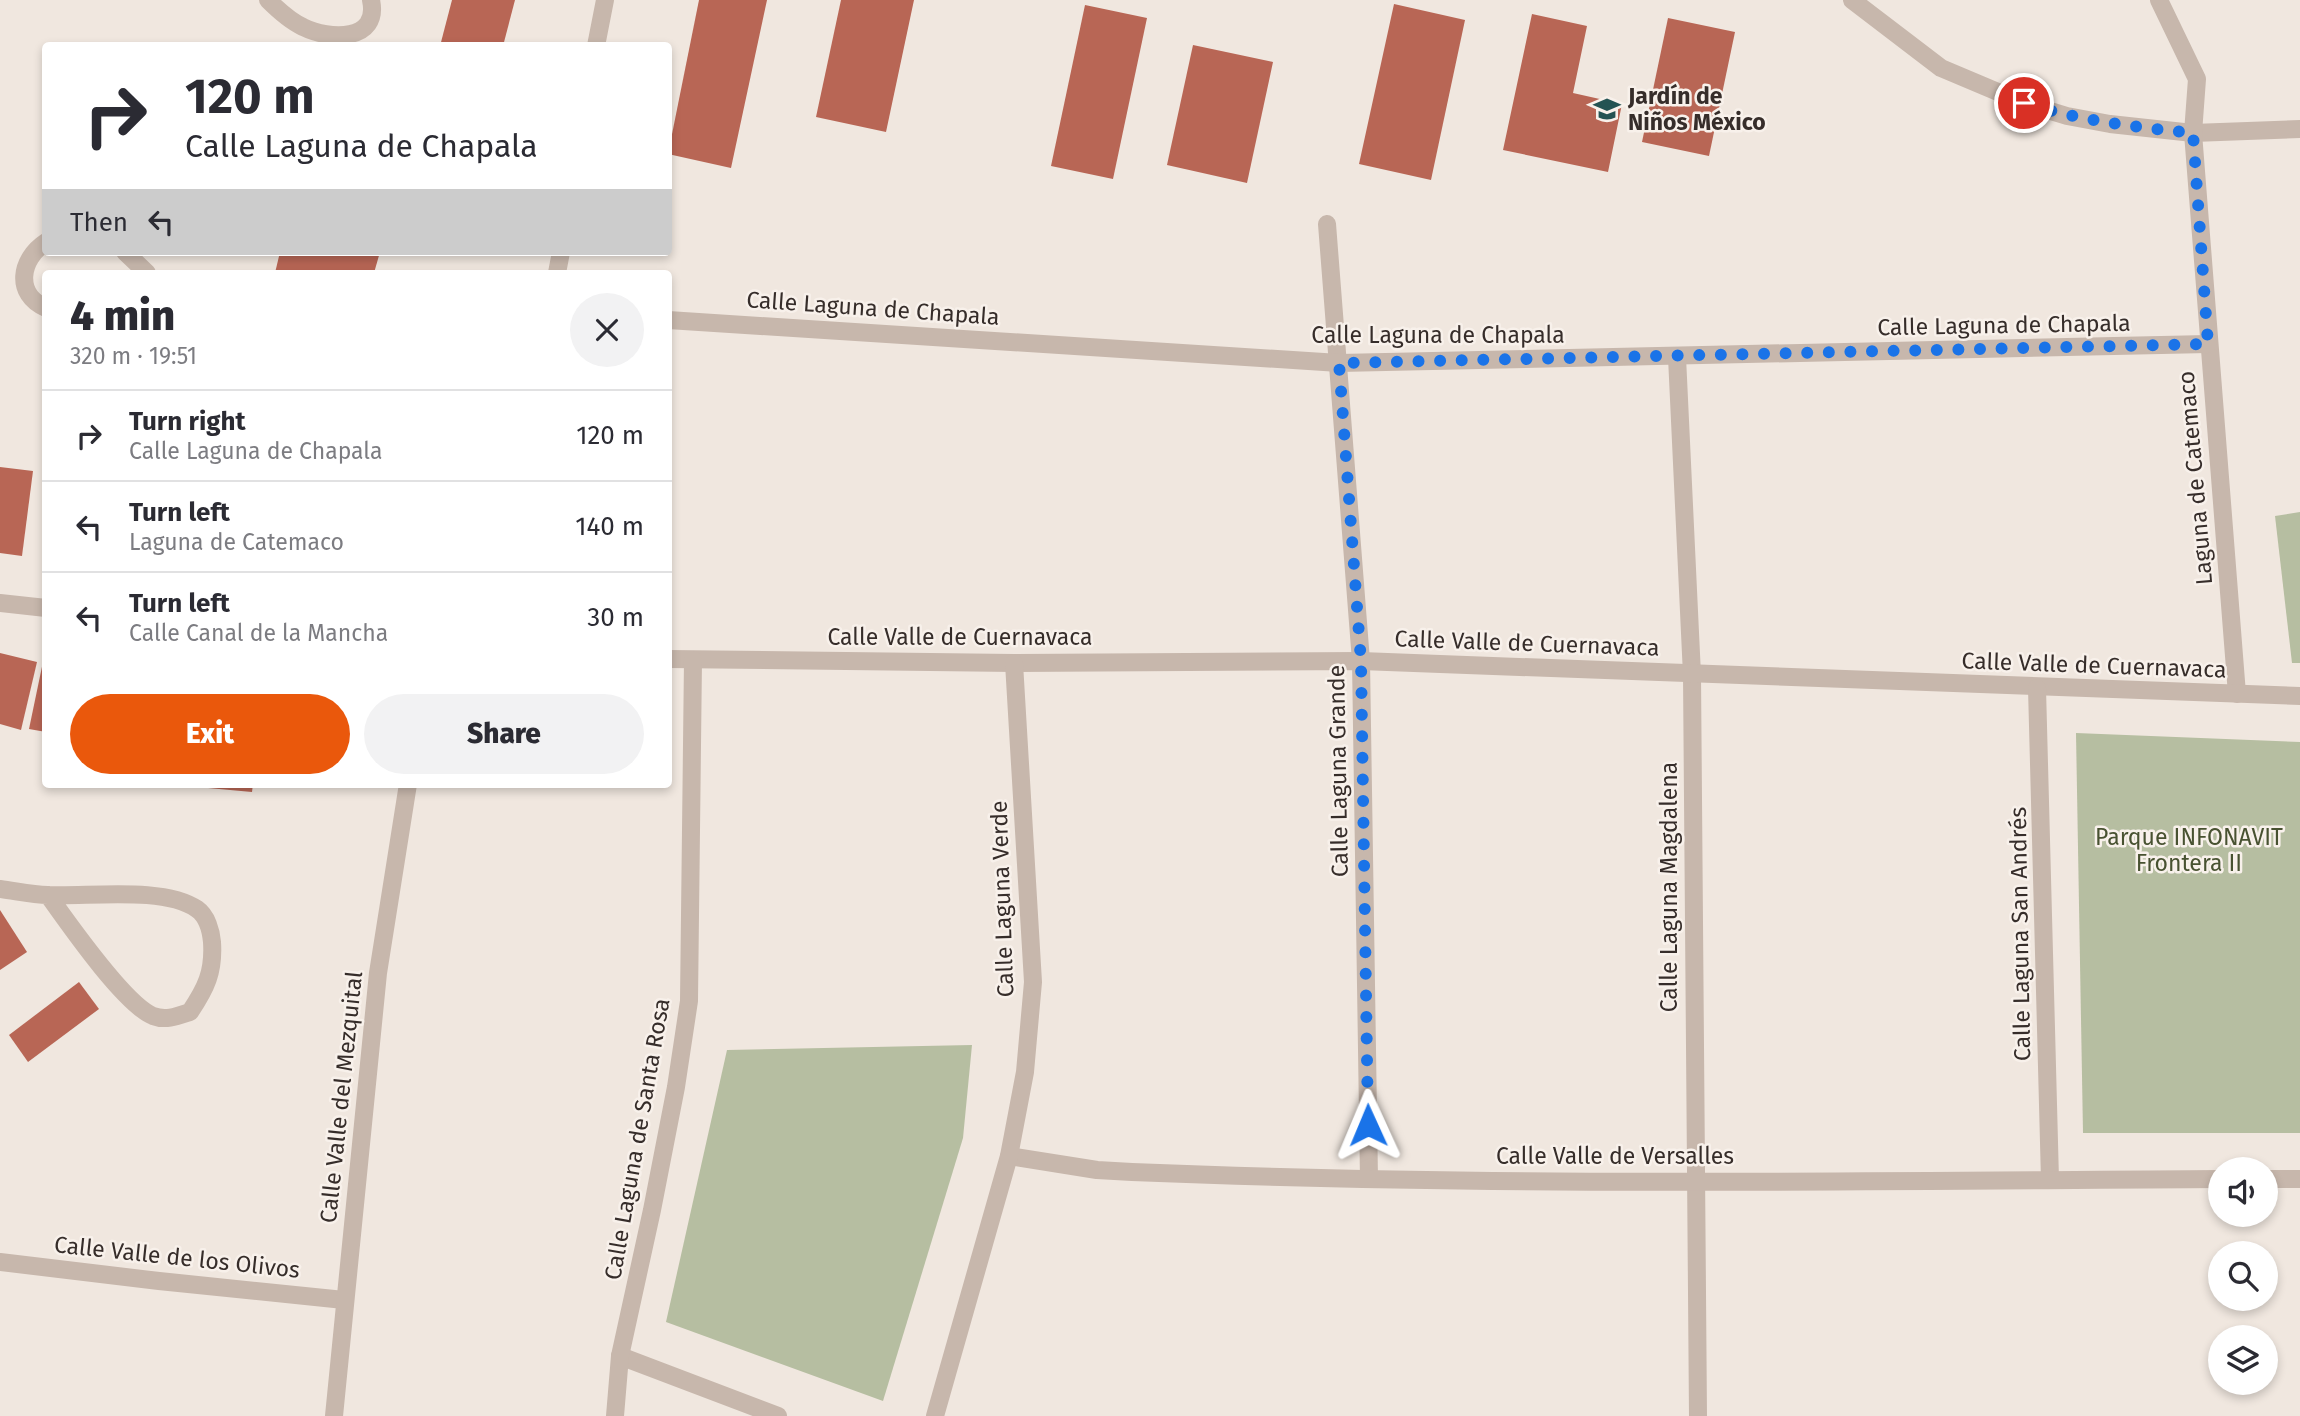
<!DOCTYPE html>
<html lang="en">
<head>
<meta charset="utf-8">
<style>
  :root { --surface:#fff; --page:#f2f2f3; --text:#2b2b33; --muted:#7c7c81; --line:#e1e1e2; --accent:#ea580c }
  body { margin:0; font-family:"Fira Sans",sans-serif; background:var(--page); color:var(--text); height:100vh; display:flex; flex-direction:column; font-size:26px; white-space:nowrap }
  * { box-sizing:border-box; margin:0 }
  p { font-size:23px; color:var(--muted) }
  .icon { flex:none; width:38px; height:38px; fill:none; stroke:currentColor; stroke-width:2; stroke-linecap:round; stroke-linejoin:round }
  .map { position:relative; flex:1; overflow:hidden }
  .sheet { position:absolute; left:42px; top:270px; width:630px; height:518px; display:flex; flex-direction:column; background:var(--surface); border-radius:7px; box-shadow:0 4px 10px #0003 }
  .sheet>* { flex:none }
  .hud { position:absolute; left:42px; top:42px; width:630px; height:214px; border-radius:7px; box-shadow:0 4px 10px #0003; background:#fff; color:var(--text); overflow:hidden }
  .buttons { position:absolute; left:2208px; top:1157px; display:grid; gap:14px }
  .buttons a { display:grid; place-items:center; width:70px; height:70px; border-radius:50%; background:var(--surface); box-shadow:0 4px 10px #0003; font-size:35px }
  .pin { position:absolute; display:grid; place-items:center; width:60px; height:60px; color:#fff; margin:-30px; border:4px solid #fff; border-radius:50%; box-shadow:0 2px 7px #0007 }
  .me { position:absolute; width:77px; margin:-38px; rotate:359deg; stroke-linejoin:round; filter:drop-shadow(0 0 5px #0008) }
  .turn { display:flex; align-items:center; gap:24px; height:147px; padding:0 28px; font-size:32px }
  .turn .icon { width:91px; height:91px; stroke-width:2.5 }
  .turn b { display:block; font-size:49px; line-height:60px }
  .then { display:flex; align-items:center; height:66px; padding:0 28px; background:#0003; gap:14px; font-size:26px }
  .round { display:grid; place-items:center; flex:none; width:74px; height:74px; border-radius:37px; background:var(--page) }
  .head { display:flex; align-items:center; justify-content:space-between; height:119px; padding:0 28px }
  h1 { font-size:42px; font-weight:800; line-height:52px }
  .cta { display:flex; gap:14px; margin-top:auto; padding:14px 28px }
  .cta a { flex:1; height:80px; border-radius:42px; background:var(--accent); color:#fff; font-size:28px; font-weight:800; line-height:80px; text-align:center }
  .cta a+a { background:var(--page); color:var(--text) }
  ul { padding:0; list-style:none }
  li { display:flex; align-items:center; gap:21px; height:91px; padding:0 28px; border-top:2px solid var(--line) }
  li div { flex:1 }
  li b { display:block; font-size:26px }
  li em { font-style:normal }
  .map>svg:first-child { display:block }
  .green { fill:#b6bea1 }
  .building { fill:#b86655 }
  .lines { fill:none; stroke-linecap:round; stroke-linejoin:round }
  .minor { stroke:#c7b7ac; stroke-width:18 }
  .route { stroke:#1a73e8; stroke-width:12; stroke-dasharray:0 21.6 }
  .labels { text-anchor:middle; stroke-width:5; stroke-linejoin:round; paint-order:stroke }
  .poi-label { font-size:23px; font-weight:bold; fill:#362d2a; stroke:#f8f1eb; text-anchor:start }
  .street-label { font-size:23px; fill:#362d2a; stroke:#f8f1eb }
  .park-label { font-size:23px; fill:#485231; stroke:#f8f1eb }
</style>
</head>
<body>
<div class="map">
<svg width="2300" height="1416" viewBox="0 0 2300 1416">
  <rect width="100%" height="100%" fill="#f0e7df"/>
  <g class="green">
    <polygon points="2300,512 2300,663 2292,663 2275,516"/>
    <polygon points="2076,733 2300,742 2300,1133 2083,1133"/>
    <polygon points="972,1045 963,1138 883,1401 666,1322 727,1050"/>
  </g>
  <g class="building">
    <polygon points="452,0 515,0 503,46 440,46"/>
    <polygon points="699,0 767,0 731,168 668,154"/>
    <polygon points="841,0 914,0 886,132 816,117"/>
    <polygon points="1394,4 1465,20 1431,180 1359,164"/>
    <polygon points="1085,5 1147,18 1113,179 1051,166"/>
    <polygon points="1532,14 1587,26 1573,93 1622,104 1608,172 1503,150"/>
    <polygon points="1668,18 1735,32 1709,156 1642,142"/>
    <polygon points="1193,45 1273,62 1247,183 1167,165"/>
    <polygon points="280,252 380,252 374,273 275,273"/>
    <polygon points="0,467 33,471 22,556 0,553"/>
    <polygon points="0,653 37,662 21,730 0,724"/>
    <polygon points="44,657 46,657 46,732 29,729"/>
    <polygon points="198,784 253,784 252,792 197,787"/>
    <polygon points="0,910 27,952 0,970"/>
    <polygon points="79,982 99,1009 28,1062 9,1035"/>
  </g>
  <g class="lines">
    <g class="minor">
      <path d="M268,0c10,10 22,21 35,27 26,13 77,15 68,-27"/>
      <polyline points="1852,0 1941,68 2024,103 2067,116 2110,124 2193,133 2300,129"/>
      <polyline points="2159,0 2197,79 2193,133 2237,694"/>
      <polyline points="596,46 605,0"/>
      <polyline points="1327,224 1361,661 1369,1179"/>
      <path d="M46,242c-26,17 -32,52 0,66"/>
      <polyline points="125,252 147,273"/>
      <polyline points="557,273 561,252"/>
      <polyline points="668,320 1339,363 2208,344"/>
      <polyline points="1677,357 1692,675 1698,1416"/>
      <polyline points="0,603 46,608"/>
      <polyline points="668,659 1014,663 1361,661 2300,696"/>
      <polyline points="2037,688 2050,1180"/>
      <path d="M0,889c16,2 32,6 48,6 40,2 116,-9 149,14 10,7 14,22 15,33 2,30 -6,46 -22,70 -12,4 -24,9 -37,4 -29,-12 -85,-93 -105,-121"/>
      <path d="M1009,1156l88,14 35,2c363,15 726,9 1089,7"/>
      <polyline points="2266,1179 2300,1179"/>
      <polyline points="0,1262 159,1281 344,1300"/>
      <polyline points="620,1356 778,1416"/>
      <polyline points="334,1416 378,973 408,784"/>
      <polyline points="615,1416 620,1356 652,1210 676,1087 689,1001 693,660"/>
      <polyline points="935,1416 1009,1156 1025,1072 1033,982 1014,663"/>
    </g>
  </g>
  <g class="lines">
    <path class="route" d="M1368,1125l-7,-464 -22,-298 869,-19 -15,-211c-59,-6 -112,-12 -169,-30"/>
  </g>
  <defs>
    <g id="school-bare" transform="scale(2.1)"><path d="M0-5L7-2L0 1L-7-2ZM-4 1L0 2.5L4 1V4Q0 6-4 4Z" fill="#245353" stroke="#f8f1eb" stroke-width="2.5" paint-order="stroke"/></g>
  </defs>
  <g fill-rule="evenodd">
    <use href="#school-bare" x="1607" y="109"/>
  </g>
  <g class="labels">
    <g class="poi-label">
      <text x="1628" y="104">Jardín de<tspan x="1628" dy="26">Niños México</tspan></text>
    </g>
    <g class="street-label">
      <text transform="translate(873 308) rotate(4)" y="8">Calle Laguna de Chapala</text>
      <text transform="translate(2004 325) rotate(-1)" y="8">Calle Laguna de Chapala</text>
      <text x="1438" y="343">Calle Laguna de Chapala</text>
      <text transform="translate(2195 478) rotate(-95)" y="8">Laguna de Catemaco</text>
      <text x="960" y="645">Calle Valle de Cuernavaca</text>
      <text transform="translate(1527 643) rotate(2)" y="8">Calle Valle de Cuernavaca</text>
      <text transform="translate(2094 665) rotate(2)" y="8">Calle Valle de Cuernavaca</text>
      <text transform="translate(1338 771) rotate(-91)" y="8">Calle Laguna Grande</text>
      <text transform="translate(1669 887) rotate(-90)" y="8">Calle Laguna Magdalena</text>
      <text transform="translate(1002 899) rotate(-92)" y="8">Calle Laguna Verde</text>
      <text transform="translate(2020 934) rotate(-91)" y="8">Calle Laguna San Andrés</text>
      <text transform="translate(341 1097) rotate(-84)" y="8">Calle Valle del Mezquital</text>
      <text transform="translate(637 1139) rotate(-80)" y="8">Calle Laguna de Santa Rosa</text>
      <text x="1615" y="1164">Calle Valle de Versalles</text>
      <text transform="translate(177 1257) rotate(6)" y="8">Calle Valle de los Olivos</text>
    </g>
    <g class="park-label">
      <text x="2189" y="845">Parque INFONAVIT<tspan x="2189" dy="26">Frontera II</tspan></text>
    </g>
  </g>
</svg>
<div class="buttons">
<a><svg class="icon" aria-label="sound" viewBox="0 0 24 24"><path d="M4 9h4l5-4v14l-5-4H4zM17 9q2 3 0 6"/></svg></a>
<a><svg class="icon" aria-label="search" viewBox="0 0 24 24"><circle cx="10" cy="10" r="6"/><path d="M15 15l6 6"/></svg></a>
<a><svg class="icon" aria-label="layers" viewBox="0 0 24 24"><path d="M12 4l9 5-9 5-9-5zM3 14l9 5 9-5"/></svg></a>
</div>
<div class="pin" style="left:2024px;top:103px;background:#d93025"><svg class="icon" aria-label="arrive" viewBox="0 0 24 24"><path d="M6 21V4h12l-3 4 3 4H6"/></svg></div>
<svg class="me" style="left:1368px;top:1125px" viewBox="-20 -20 40 40"><path d="M0-17L14 15 0 8-14 15z" fill="#1a73e8" stroke="#fff" stroke-width="4"/></svg>
<div class="hud">
<div class="turn"><svg class="icon" aria-label="right" viewBox="0 0 24 24"><path d="M7 20v-9h11M14 6l5 5-5 5"/></svg><div><b>120 m</b>Calle Laguna de Chapala</div></div>
<div class="then">Then<svg class="icon" aria-label="left" viewBox="0 0 24 24"><path d="M17 20v-9H6M10 6l-5 5 5 5"/></svg></div>
</div>
<section class="sheet">
<div class="head"><div><h1>4 min</h1><p>320 m · 19:51</p></div><a class="round"><svg class="icon" aria-label="close" viewBox="0 0 24 24"><path d="M6 6l12 12M18 6L6 18"/></svg></a></div>
<ul>
<li><svg class="icon" aria-label="right" viewBox="0 0 24 24"><path d="M7 20v-9h11M14 6l5 5-5 5"/></svg><div><b>Turn right</b><p>Calle Laguna de Chapala</p></div><em>120 m</em></li>
<li><svg class="icon" aria-label="left" viewBox="0 0 24 24"><path d="M17 20v-9H6M10 6l-5 5 5 5"/></svg><div><b>Turn left</b><p>Laguna de Catemaco</p></div><em>140 m</em></li>
<li><svg class="icon" aria-label="left" viewBox="0 0 24 24"><path d="M17 20v-9H6M10 6l-5 5 5 5"/></svg><div><b>Turn left</b><p>Calle Canal de la Mancha</p></div><em>30 m</em></li>
</ul>
<div class="cta"><a>Exit</a><a>Share</a></div>
</section>
</div>
</body>
</html>
